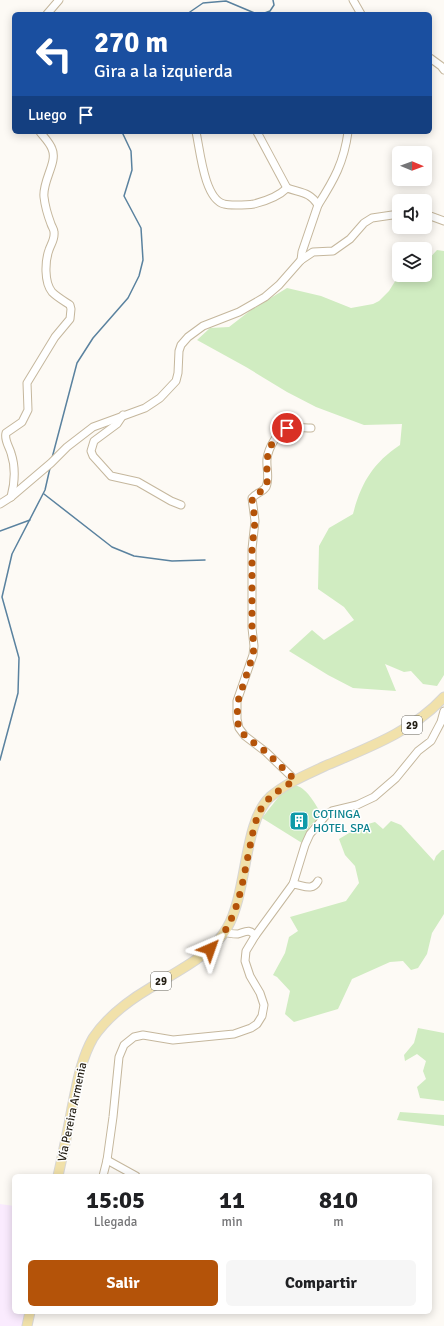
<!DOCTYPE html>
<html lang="es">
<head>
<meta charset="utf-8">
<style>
  :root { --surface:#fff; --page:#f6f6f6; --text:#202124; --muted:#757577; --accent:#b45309 }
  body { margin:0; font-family:Signika,sans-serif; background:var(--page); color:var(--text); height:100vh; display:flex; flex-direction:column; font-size:15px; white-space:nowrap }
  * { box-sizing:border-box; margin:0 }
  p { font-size:13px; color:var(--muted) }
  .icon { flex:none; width:22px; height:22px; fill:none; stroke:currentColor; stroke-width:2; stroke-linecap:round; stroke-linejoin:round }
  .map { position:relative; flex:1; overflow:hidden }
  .sheet { position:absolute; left:12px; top:1174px; width:420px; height:140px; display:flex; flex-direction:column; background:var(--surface); border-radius:6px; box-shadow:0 2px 10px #0003 }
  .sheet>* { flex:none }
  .guide { position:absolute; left:12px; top:12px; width:420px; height:122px; border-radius:6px; box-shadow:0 2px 10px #0003; background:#1a4fa0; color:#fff; overflow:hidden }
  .needle { width:26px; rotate:91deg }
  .buttons { position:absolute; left:392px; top:146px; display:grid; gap:8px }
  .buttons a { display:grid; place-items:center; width:40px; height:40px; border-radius:6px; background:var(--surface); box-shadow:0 2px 10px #0003; font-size:20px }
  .pin { position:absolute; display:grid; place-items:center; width:34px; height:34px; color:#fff; margin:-17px; border:2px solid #fff; border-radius:50%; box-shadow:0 1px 4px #0007 }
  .me { position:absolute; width:44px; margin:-22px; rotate:43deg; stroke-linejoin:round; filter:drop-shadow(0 0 3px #0008) }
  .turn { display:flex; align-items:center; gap:14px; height:84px; padding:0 16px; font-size:18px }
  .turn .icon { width:52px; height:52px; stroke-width:2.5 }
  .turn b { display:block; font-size:28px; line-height:34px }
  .then { display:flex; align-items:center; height:38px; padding:0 16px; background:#0003; gap:8px; font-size:15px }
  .eta { display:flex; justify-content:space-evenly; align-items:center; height:68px; text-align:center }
  .eta b { font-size:24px; font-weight:700; line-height:28px }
  .button { display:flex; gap:8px; margin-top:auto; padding:8px 16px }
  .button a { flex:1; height:46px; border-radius:6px; background:var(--accent); color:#fff; font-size:16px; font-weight:700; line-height:46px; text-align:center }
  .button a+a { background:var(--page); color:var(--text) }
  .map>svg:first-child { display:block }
  .education { fill:#faebfe }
  .green { fill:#d0ecc1 }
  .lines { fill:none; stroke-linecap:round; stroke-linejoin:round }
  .stream { stroke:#5a829f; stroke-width:1.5 }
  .minor-casing { stroke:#c5b79d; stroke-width:9 }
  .major-casing { stroke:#d7d6d5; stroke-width:11 }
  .minor { stroke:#fff; stroke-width:7 }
  .major { stroke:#f1e1aa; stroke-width:9 }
  .route { stroke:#b45309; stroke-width:7; stroke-dasharray:0 12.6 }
  .labels { text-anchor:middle; stroke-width:3; stroke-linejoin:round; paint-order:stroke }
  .shield { fill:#fff; stroke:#65625a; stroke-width:1 }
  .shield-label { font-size:11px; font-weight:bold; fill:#231e14 }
  .culture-label { font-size:12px; fill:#0d838f; stroke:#fff; text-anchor:start }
  .street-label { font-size:12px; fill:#231e14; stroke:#fff }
</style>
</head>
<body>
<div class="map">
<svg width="444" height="1326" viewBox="0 0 444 1326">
  <rect width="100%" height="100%" fill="#fdfaf5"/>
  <polygon class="education" points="0,1204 14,1206 14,1312 25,1312 22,1326 0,1326"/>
  <g class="green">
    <path d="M437,250l7,1v424l-7,11 -14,-2 -12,-13 -7,1 -19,-8 11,27 -43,-3 -25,-13 -39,-24 23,-21 12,10 30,-20 -10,-13 -26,-18 1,-43 10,-18 24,-14c8,-31 20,-51 47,-69l2,-21 -38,1 -48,-18 -29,-15 -41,-25 -49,-27 13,-12 19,-1 22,-17 36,-22 34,8 30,12 22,-4 6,-3 10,-10 10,-16h26v-12z"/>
    <path d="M294,785c13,2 21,19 28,30l-12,11 -8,17 -40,-25 22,-28z"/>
    <polygon points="391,821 401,825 434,861 436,856 442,850 444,850 444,914 432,933 427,954 418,968 411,970 403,961 390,962 352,979 338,1009 294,1022 285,1014 290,991 277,977 273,975 285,953 289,937 298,931 290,917 346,901 359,883 355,866 345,855 339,839 361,826 375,822 383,829"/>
    <polygon points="418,1028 444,1033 444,1101 420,1098 417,1087 426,1079 423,1071 426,1061 417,1054 405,1061 404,1055 414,1043"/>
    <polygon points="400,1112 444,1115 444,1126 397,1120"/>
  </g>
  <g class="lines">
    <g class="stream">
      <polyline points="187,14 203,3 226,1 257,14"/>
      <polyline points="262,14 270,11 274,5 273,0"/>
      <polyline points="52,458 77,363 93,338 128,298 139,276 143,260 141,228 124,196 132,170 131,151 122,132"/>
      <polyline points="44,494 112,547 134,556 172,561 205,560"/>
      <polyline points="0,531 30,520"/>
      <polyline points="0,760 18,693 19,658 2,597 12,554 45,490 50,468"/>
    </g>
    <g class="minor-casing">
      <g id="minor">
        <polyline points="353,0 361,14"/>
        <polyline points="47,14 59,0"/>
        <polyline points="430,58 441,66 444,70"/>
        <path d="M196,132c4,17 8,67 28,72 3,1 8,1 12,1 6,0 12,0 18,-1 12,-3 24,-7 33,-16 14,5 23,4 31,17l-16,47 -1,8"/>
        <polyline points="257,132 287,188"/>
        <path d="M318,205c16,-25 26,-43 30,-73"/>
        <polyline points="425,214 444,221"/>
        <polyline points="123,415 117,424 94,441 91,451 93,456 111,476 138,482 171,501 181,505"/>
        <path d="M11,497c4,-15 5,-29 0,-44 -2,-7 -7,-13 -5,-20l16,-11 6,-12 -1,-27 28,-46 15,-18 1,-10 -1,-4c-6,-4 -13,-8 -18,-13 -8,-10 -7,-31 -3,-42 2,-6 6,-11 5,-18 0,-3 -2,-5 -3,-8 -3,-8 -6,-18 -7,-27 -2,-16 14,-35 8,-48 -2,-6 -8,-12 -12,-17"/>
        <polyline points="0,504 11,497 51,463 67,447 93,427 145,408 160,398 176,381 178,373 179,351 181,345 188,337 203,326 239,312 265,297 279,285 301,260 313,252 333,251 350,239 364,223 372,218 399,214"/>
        <path d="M295,780l-29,-28 -21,-16 -6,-8 -2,-9v-18l16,-46 1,-9 -2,-18v-79l3,-28 -3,-23c4,-5 11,-6 14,-11 4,-9 0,-19 1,-28 1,-10 11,-30 22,-31 7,-1 15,0 22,0"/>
        <path d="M293,884c10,1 19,8 25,-3"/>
        <path d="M225,932c4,2 8,2 13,2 7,-2 12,-6 17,2"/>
        <polyline points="107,1160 136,1176"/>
        <polyline points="103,1176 107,1160 113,1117 119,1057 124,1045 134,1037 143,1035 173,1040 234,1034 251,1028 257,1024 262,1016 264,1005 260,993 250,976 245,961 246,951 255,936 293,884 305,845 310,834 327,814 332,811 357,805 374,797 396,778 418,751 431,741 441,722 444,711"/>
      </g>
    </g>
    <g class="major-casing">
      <g id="major">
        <path d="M58,1176c5,-23 10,-45 14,-68 5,-24 9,-49 21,-70 14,-21 35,-37 57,-50 27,-17 61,-32 77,-60 21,-36 16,-106 43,-131 16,-14 36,-22 55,-31 42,-18 87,-34 119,-69"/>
        <polyline points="27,1326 30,1312"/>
      </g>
    </g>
    <use href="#minor" class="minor"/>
    <use href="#major" class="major"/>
  </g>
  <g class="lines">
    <path class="route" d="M210,949c30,-28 32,-69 41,-107 2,-11 5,-25 11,-35 8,-12 21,-19 33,-27l-29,-28 -21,-16 -6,-8 -2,-9 1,-18 15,-46 1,-9 -2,-18v-79l3,-28 -3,-23c4,-5 11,-6 14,-12 2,-4 1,-10 1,-15 -1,-20 4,-31 20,-43"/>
  </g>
  <defs>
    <g id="building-square" transform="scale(1)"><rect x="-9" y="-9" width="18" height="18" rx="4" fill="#0f9aa8" stroke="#fff"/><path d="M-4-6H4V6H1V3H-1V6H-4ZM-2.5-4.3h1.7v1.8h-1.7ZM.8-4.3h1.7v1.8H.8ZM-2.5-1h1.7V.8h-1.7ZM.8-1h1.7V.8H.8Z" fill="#fff"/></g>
  </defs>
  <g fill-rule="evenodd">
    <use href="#building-square" x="299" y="821"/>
  </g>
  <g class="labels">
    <g class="shield">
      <rect x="402" y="716" width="20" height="18" rx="3"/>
      <rect x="151" y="972" width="20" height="18" rx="3"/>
    </g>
    <g class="shield-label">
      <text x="412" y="729">29</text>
      <text x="161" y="985">29</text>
    </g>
    <g class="culture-label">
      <text x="313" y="818">COTINGA<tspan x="313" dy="14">HOTEL SPA</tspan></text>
    </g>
    <g class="street-label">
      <text transform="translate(72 1112) rotate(-78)" y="4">Vía Pereira Armenia</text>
    </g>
  </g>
</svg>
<div class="buttons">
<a><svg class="needle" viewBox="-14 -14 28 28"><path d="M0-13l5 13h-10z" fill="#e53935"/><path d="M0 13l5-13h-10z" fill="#757577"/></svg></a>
<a><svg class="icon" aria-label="sound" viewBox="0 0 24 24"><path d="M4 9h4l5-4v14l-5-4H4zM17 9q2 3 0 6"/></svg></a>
<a><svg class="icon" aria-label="layers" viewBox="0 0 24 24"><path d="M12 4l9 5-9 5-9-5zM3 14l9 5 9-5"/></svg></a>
</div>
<div class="pin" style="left:287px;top:428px;background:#d93025"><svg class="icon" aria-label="arrive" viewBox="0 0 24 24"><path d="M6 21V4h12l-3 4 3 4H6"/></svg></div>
<svg class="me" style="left:210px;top:949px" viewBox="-20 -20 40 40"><path d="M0-17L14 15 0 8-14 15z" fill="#b45309" stroke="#fff" stroke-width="4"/></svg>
<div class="guide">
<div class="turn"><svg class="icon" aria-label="left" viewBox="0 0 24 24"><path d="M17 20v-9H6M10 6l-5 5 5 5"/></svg><div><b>270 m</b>Gira a la izquierda</div></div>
<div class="then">Luego<svg class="icon" aria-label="arrive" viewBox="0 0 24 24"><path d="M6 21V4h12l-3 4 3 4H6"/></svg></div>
</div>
<section class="sheet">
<div class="eta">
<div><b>15:05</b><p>Llegada</p></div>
<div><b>11</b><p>min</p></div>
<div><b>810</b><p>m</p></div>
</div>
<div class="button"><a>Salir</a><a>Compartir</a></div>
</section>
</div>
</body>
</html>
